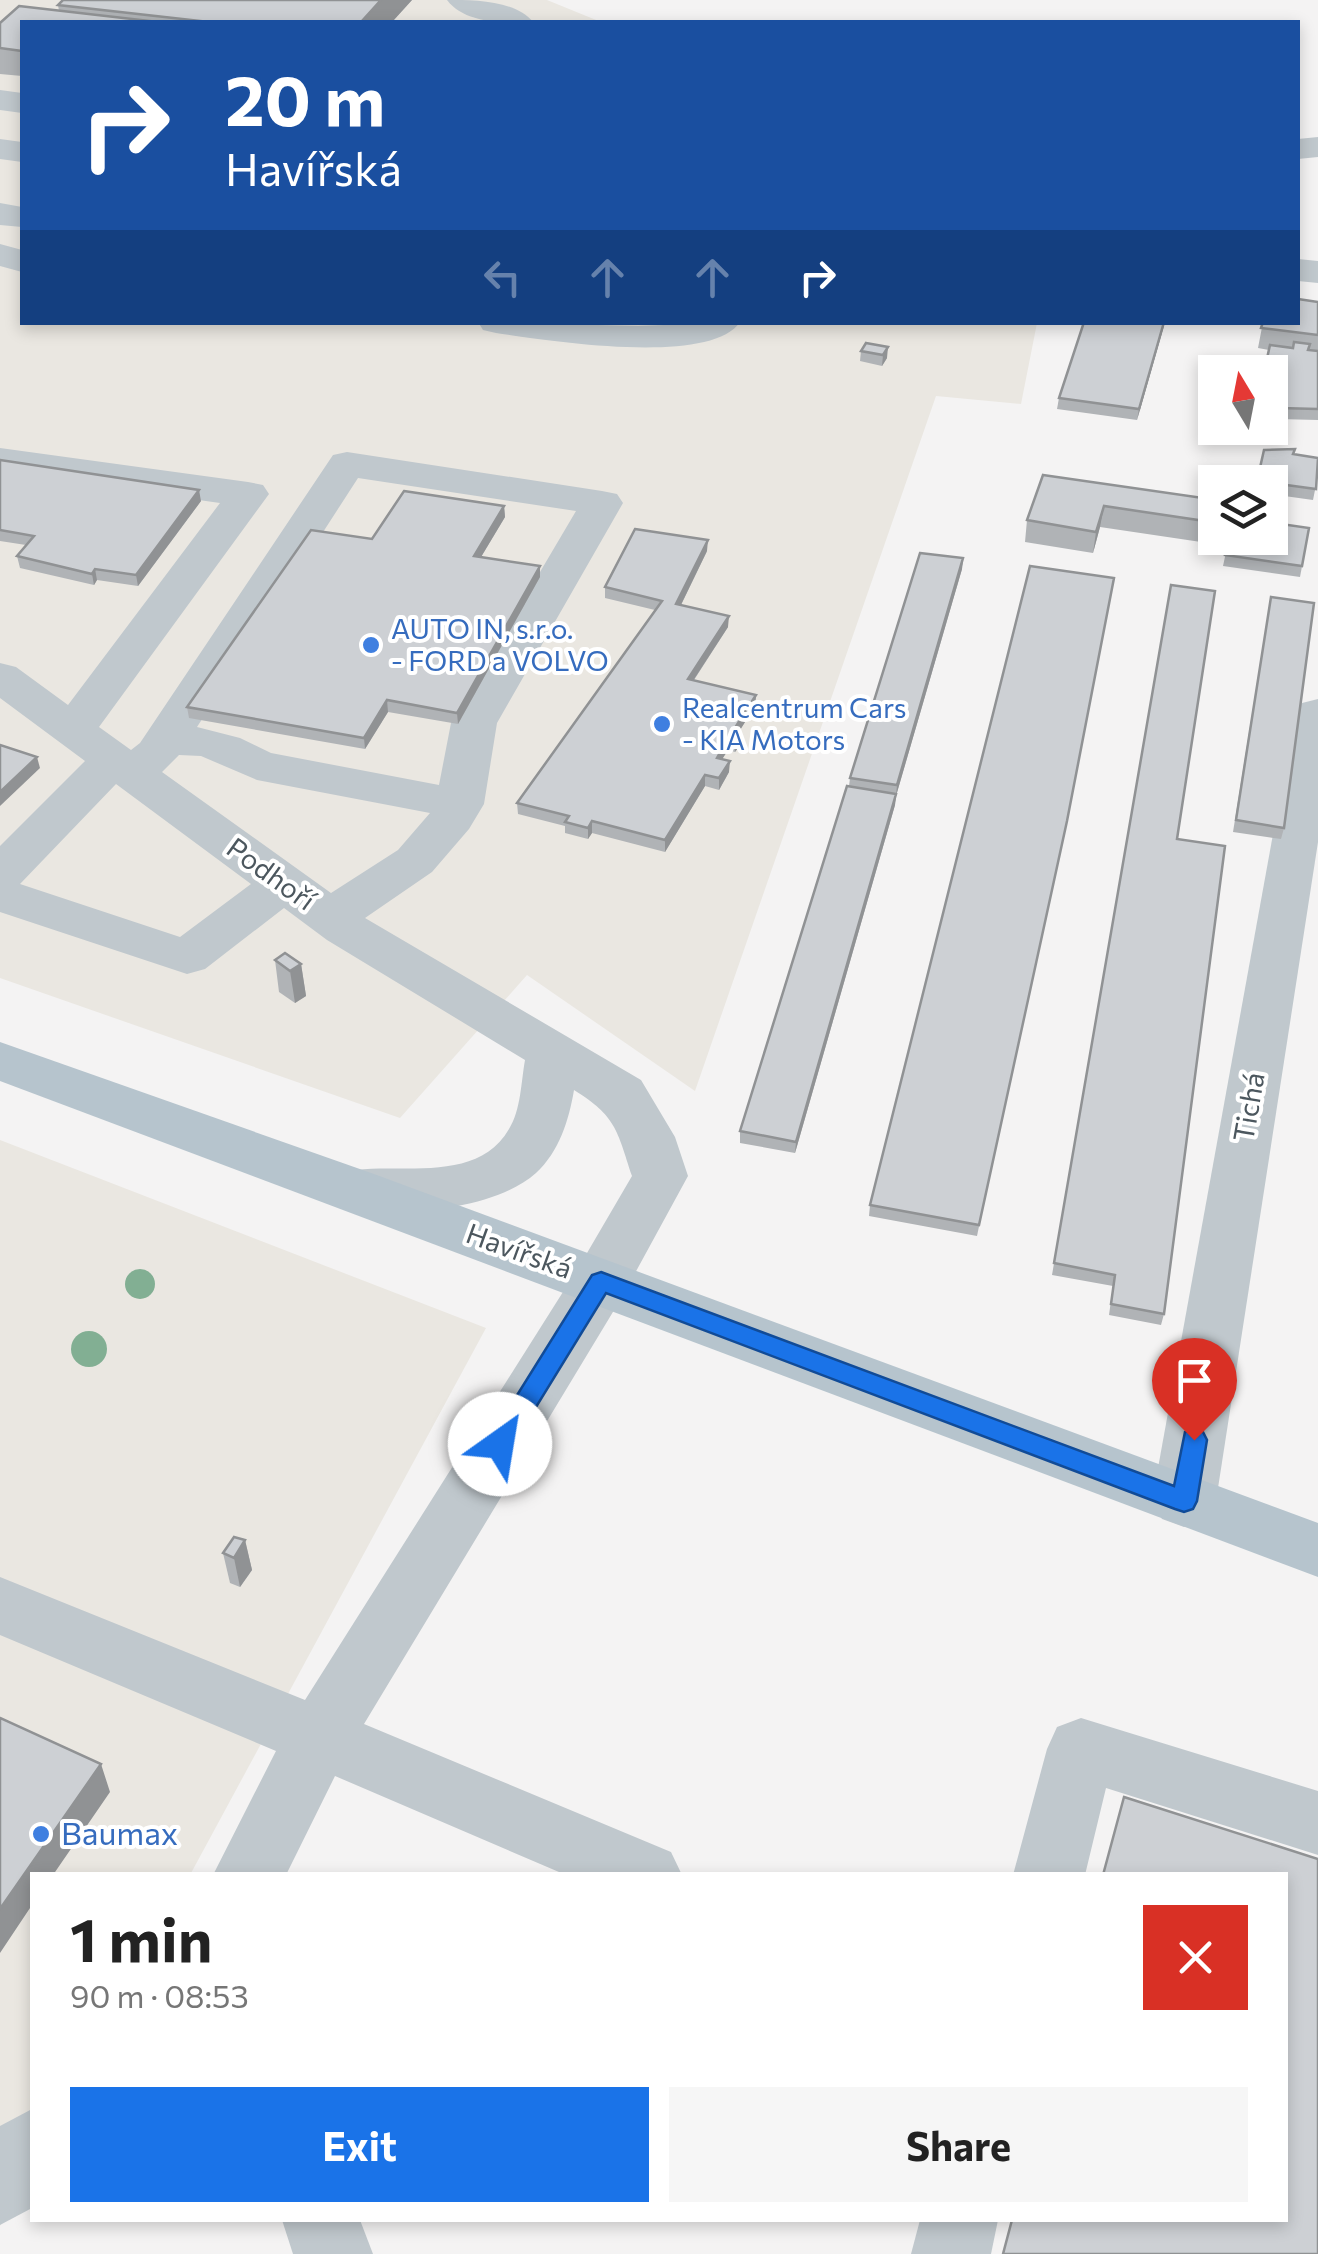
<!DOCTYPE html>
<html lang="en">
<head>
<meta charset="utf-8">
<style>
  :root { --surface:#fff; --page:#f6f6f6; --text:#222; --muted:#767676; --accent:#1a73e8 }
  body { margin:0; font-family:Commissioner,sans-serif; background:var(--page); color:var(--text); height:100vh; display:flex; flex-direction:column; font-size:38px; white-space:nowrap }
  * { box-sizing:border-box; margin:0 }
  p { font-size:32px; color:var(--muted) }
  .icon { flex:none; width:55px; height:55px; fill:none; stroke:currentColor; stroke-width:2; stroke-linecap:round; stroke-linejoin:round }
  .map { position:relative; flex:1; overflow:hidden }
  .side { position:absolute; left:30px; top:1872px; width:1258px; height:350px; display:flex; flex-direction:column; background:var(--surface); border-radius:0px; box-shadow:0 5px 15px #0003 }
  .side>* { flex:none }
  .guide { position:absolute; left:20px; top:20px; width:1280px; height:305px; border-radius:0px; box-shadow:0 5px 15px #0003; background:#1a4fa0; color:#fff; overflow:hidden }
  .needle { width:65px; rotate:350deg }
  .buttons { position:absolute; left:1198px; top:355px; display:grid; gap:20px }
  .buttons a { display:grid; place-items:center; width:90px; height:90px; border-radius:0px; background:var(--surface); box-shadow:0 5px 15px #0003; font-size:50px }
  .pin { position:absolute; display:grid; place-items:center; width:85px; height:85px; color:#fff; margin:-102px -42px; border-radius:50% 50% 50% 0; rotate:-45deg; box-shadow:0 0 10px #0007 }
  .pin .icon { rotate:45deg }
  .me { position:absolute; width:110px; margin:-55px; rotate:32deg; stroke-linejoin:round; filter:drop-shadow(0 0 8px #0008) }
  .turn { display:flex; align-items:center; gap:35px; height:210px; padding:0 40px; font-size:45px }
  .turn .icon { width:130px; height:130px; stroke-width:2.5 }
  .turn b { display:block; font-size:70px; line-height:85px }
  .lanes { display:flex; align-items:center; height:95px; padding:0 40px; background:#0003; justify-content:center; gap:50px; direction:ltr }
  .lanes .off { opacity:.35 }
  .round { display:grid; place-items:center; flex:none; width:105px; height:105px; border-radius:0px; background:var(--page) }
  .summary { display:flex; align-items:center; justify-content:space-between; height:170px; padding:0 40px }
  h1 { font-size:60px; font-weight:700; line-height:75px }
  .cta { display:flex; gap:20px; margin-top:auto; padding:20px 40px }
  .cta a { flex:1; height:115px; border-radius:0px; background:var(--accent); color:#fff; font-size:40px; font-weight:700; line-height:115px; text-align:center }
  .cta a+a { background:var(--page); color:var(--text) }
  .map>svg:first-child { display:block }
  .commercial { fill:#eae7e1 }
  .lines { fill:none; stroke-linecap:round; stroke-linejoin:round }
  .minor { fill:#c0c8cd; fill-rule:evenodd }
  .major { fill:#b6c4cd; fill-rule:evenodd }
  .tree { fill:#82af93 }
  .wall { fill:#b0b3b6 }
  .shaded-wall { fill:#909294 }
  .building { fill:#cdd0d4; stroke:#909294; stroke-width:2.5 }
  .route { fill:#1a73e8; stroke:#114b97; stroke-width:2.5 }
  .shop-dot { fill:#3f7fe0; stroke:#fff; stroke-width:4 }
  .labels { text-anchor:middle; stroke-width:8; stroke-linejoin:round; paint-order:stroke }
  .shop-label { font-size:28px; fill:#366cbe; stroke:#fff; text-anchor:start }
  .street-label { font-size:28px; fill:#4c575e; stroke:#fff }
  .near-shop-label { font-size:32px; fill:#366cbe; stroke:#fff; text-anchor:start }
</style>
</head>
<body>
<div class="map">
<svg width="1318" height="2254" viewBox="0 0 1318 2254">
  <rect width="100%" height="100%" fill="#f4f3f3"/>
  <g class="commercial">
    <polygon points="0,0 547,0 601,22 22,22 22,322 1037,323 1021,404 936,396 695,1091 527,975 400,1118 0,978"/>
    <polygon points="0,1140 486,1328 190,1875 32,1875 32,2166 0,2226"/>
  </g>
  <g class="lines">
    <g class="minor">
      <path d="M447,0c27,0 68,0 86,22 -26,2 -68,2 -86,-22z"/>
      <polygon points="0,90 22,93 22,113 0,110"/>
      <polygon points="1318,137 1318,157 1298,159 1298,139"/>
      <polygon points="0,139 22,142 22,162 0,159"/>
      <polygon points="0,203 22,207 22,227 0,225"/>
      <polygon points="0,244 22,250 22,272 0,266"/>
      <polygon points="1298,259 1318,261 1318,283 1298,281"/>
      <path d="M478,322l160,4 102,-4c-30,45 -196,18 -244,11l-13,-3z"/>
      <path d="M0,448l248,34 15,3 6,9 -170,233 32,23 9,-7 193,-288 14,-3 255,39 15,3 6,9 -126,220 -13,81 -15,25 -37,43 -67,46 276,162 34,57 13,39 -66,121 -258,427 307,128 11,23h-116l-231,-99 -49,99h-73l63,-124 -276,-116v-58l305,123 275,-435 52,-89c-15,-46 -16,-60 -58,-86 -5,30 -15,62 -38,83 -43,39 -149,47 -202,31l-8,-15 8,-15c55,-16 140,15 175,-45 12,-19 12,-47 16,-69l-198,-120 -43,-32 -79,61 -18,5 -187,-62v-66l85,-85 -85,-63v-35l16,4 52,38 152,-202 -220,-31zM358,478l218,33 -125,212 -12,62 -168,-32 -31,-15 -43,-11zM179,755l22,1 56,24 173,33 -32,37 -67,43 -169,-121zM116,784l135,100 -71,53 -160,-53z"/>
      <polygon points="1318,699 1318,842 1216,1501 1206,1519 1184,1527 1162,1519 1152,1501 1295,713 1302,703"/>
      <polygon points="1081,1718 1318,1791 1318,1855 1106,1788 1085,1875 1013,1875 1047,1749 1057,1727"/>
      <polygon points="32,2109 32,2208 0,2225 0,2126"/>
      <polygon points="282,2220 360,2220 373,2254 293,2254"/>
      <polygon points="920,2220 998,2220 991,2254 911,2254"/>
    </g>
    <polygon class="major" points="0,1042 374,1174 1318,1523 1318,1577 0,1081"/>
  </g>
  <g class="tree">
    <circle cx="140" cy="1284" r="15"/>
    <circle cx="89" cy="1349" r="18"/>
  </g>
  <g class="wall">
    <polygon points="63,0 412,0 392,22 22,22 22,76 0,74 0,48 5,49 0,48 0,23 19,6 59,11 58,5"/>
    <polygon points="1318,302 1318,420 1278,419 1279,414 1270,413 1269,350 1258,348 1263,322"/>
    <polygon points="1165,322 1137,420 1057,409 1059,398"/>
    <polygon points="866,343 887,358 882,366 860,361 861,351"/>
    <polygon points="1264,450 1294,454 1318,475 1313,500 1270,494 1270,482 1257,482"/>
    <polygon points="0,460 201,501 138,586 97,580 94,585 20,568 17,556 26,545 0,541"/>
    <polygon points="1043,475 1207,520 1201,542 1100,527 1093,553 1025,542 1027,520"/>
    <polygon points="504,506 505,517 481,557 540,566 540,577 458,724 388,712 365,749 189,718 187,707 372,539"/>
    <polygon points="1274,523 1309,528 1300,577 1223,566 1229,538"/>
    <polygon points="707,551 681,605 728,627 694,680 756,695 755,706 738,733 740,733 740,745 735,752 728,750 722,759 729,772 719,790 705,786 665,852 592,833 588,839 565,833 565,826 518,814 517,803 655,610 605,598 605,587"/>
    <polygon points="963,558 962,569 896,796 895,805 795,1153 740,1143 740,1131 849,786 850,778"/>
    <polygon points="1114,578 977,1236 869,1216 870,1205"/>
    <polygon points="1171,585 1177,839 1164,1314 1161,1325 1109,1315 1113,1286 1052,1275"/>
    <polygon points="1269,608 1284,828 1281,839 1233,832"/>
    <polygon points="275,960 301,964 306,996 295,1003 279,992"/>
    <polygon points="245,1540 252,1570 240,1587 230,1583 223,1553"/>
  </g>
  <g class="shaded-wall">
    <polygon points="381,0 412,0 392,22 361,22"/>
    <polygon points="1164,322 1165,322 1137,420 1139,409"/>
    <polygon points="888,347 887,358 882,366 883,355"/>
    <polygon points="199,490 201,501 138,586 136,575"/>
    <polygon points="504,506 505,517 475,567 474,556"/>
    <polygon points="1104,506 1100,527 1093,553 1096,532"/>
    <polygon points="708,540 707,551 676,615 676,604"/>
    <polygon points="963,558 962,569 896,796 897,785"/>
    <polygon points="540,566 540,577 458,724 457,713"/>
    <polygon points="95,569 97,580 94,585 92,574"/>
    <polygon points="729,616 728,627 687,690 688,679"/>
    <polygon points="756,695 755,706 732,743 733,731"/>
    <polygon points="387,700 388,712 365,749 364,738"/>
    <polygon points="740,733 740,745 735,752 736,741"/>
    <polygon points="728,739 728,750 716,769 717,758"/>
    <polygon points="37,757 40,768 0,806 0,792"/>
    <polygon points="730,761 729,772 719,790 719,778"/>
    <polygon points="705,775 705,786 665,852 665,840"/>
    <polygon points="896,794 895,805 795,1153 796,1142"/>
    <polygon points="592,821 592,833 588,839 588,828"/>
    <polygon points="301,964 306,996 295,1003 290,971"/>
    <polygon points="245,1540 252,1570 240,1587 234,1558"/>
    <polygon points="101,1764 110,1792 53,1875 32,1875 32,1905 0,1953 0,1909"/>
  </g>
  <g class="building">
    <polygon points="63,0 381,0 361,22 209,22 58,5"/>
    <polygon points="19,6 158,22 22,22 22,51 0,48 0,23"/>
    <polygon points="1298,299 1318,302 1318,335 1261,328 1263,322 1298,322"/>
    <polygon points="1084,322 1164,322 1139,409 1059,398"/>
    <polygon points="1294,342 1310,344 1308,350 1318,351 1318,409 1280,408 1281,403 1270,402 1270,372 1264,372 1270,345 1293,348"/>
    <polygon points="866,343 888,347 883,355 861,351"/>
    <polygon points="1295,449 1293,454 1318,458 1316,489 1257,481 1264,450"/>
    <polygon points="0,460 199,490 136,575 95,569 92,574 17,556 34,536 0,530"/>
    <polygon points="1043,475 1210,499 1205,521 1104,506 1096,532 1027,520"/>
    <polygon points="404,491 504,506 474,556 540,566 457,713 387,700 364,738 187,707 311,530 372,539"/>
    <polygon points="1270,517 1275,517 1274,523 1309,528 1302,566 1225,555 1229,538 1270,538"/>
    <polygon points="635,529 708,540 676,604 729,616 688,679 756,695 733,731 740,733 736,741 728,739 717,758 730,761 719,778 705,775 665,840 592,821 588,828 565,822 569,816 517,803 662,601 605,587"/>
    <polygon points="920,553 963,558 897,785 850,778"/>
    <polygon points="1030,566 1114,578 1067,821 979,1225 870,1205"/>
    <polygon points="1171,585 1215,591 1177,839 1225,846 1164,1314 1111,1304 1115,1275 1054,1263"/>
    <polygon points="1271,597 1314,603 1284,828 1236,820"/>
    <polygon points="0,745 37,757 0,792"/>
    <polygon points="847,786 896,794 796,1142 740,1131"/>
    <polygon points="285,953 301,964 290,971 275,960"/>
    <polygon points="234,1537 245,1540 234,1558 223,1553"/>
    <polygon points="0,1718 101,1764 0,1909"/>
    <polygon points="1124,1797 1318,1859 1318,2254 1003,2254 1012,2220 1285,2220 1285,1875 1103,1875"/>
  </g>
  <polygon class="route" points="601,1272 1174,1486 1185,1432 1194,1429 1203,1432 1207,1440 1197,1501 1193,1509 1184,1512 1175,1509 606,1293 509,1451 500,1454 491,1451 487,1444 491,1437 592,1275"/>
  <g class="shop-dot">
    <circle cx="371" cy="645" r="10"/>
    <circle cx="662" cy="724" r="10"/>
    <circle cx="41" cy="1834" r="10"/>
  </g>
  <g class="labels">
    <g class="shop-label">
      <text x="391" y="639">AUTO IN, s.r.o.<tspan x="391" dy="32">- FORD a VOLVO</tspan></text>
      <text x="682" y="718">Realcentrum Cars<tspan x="682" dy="32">- KIA Motors</tspan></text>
    </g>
    <g class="street-label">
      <text transform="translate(271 874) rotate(36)" y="10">Podhoří</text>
      <text transform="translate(1249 1107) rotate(-80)" y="10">Tichá</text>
      <text transform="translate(519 1251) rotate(20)" y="10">Havířská</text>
    </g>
    <g class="near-shop-label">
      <text x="61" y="1845">Baumax</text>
    </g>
  </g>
</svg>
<div class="buttons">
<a><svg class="needle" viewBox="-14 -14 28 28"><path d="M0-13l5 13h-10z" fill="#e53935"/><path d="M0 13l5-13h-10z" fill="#767676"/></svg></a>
<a><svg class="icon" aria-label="layers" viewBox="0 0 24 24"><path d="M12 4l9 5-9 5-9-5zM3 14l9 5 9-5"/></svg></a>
</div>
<div class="pin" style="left:1194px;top:1440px;background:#d93025"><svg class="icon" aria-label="arrive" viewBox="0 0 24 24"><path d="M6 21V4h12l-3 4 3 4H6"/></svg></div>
<svg class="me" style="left:500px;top:1444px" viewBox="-20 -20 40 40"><circle r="19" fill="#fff"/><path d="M0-13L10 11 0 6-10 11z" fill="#1a73e8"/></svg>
<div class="guide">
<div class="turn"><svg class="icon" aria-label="right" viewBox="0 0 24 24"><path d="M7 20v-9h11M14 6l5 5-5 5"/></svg><div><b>20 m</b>Havířská</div></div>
<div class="lanes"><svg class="icon off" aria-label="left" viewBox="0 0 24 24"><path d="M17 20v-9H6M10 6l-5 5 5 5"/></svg><svg class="icon off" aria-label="ahead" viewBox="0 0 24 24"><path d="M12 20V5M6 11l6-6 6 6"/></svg><svg class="icon off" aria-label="ahead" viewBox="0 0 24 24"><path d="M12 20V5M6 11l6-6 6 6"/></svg><svg class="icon" aria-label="right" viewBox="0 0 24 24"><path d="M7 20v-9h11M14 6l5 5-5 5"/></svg></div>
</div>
<section class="side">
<div class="summary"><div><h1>1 min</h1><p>90 m · 08:53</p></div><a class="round" style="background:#d93025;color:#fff"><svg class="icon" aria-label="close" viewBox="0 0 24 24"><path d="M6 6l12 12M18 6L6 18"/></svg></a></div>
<div class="cta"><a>Exit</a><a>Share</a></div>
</section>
</div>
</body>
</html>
